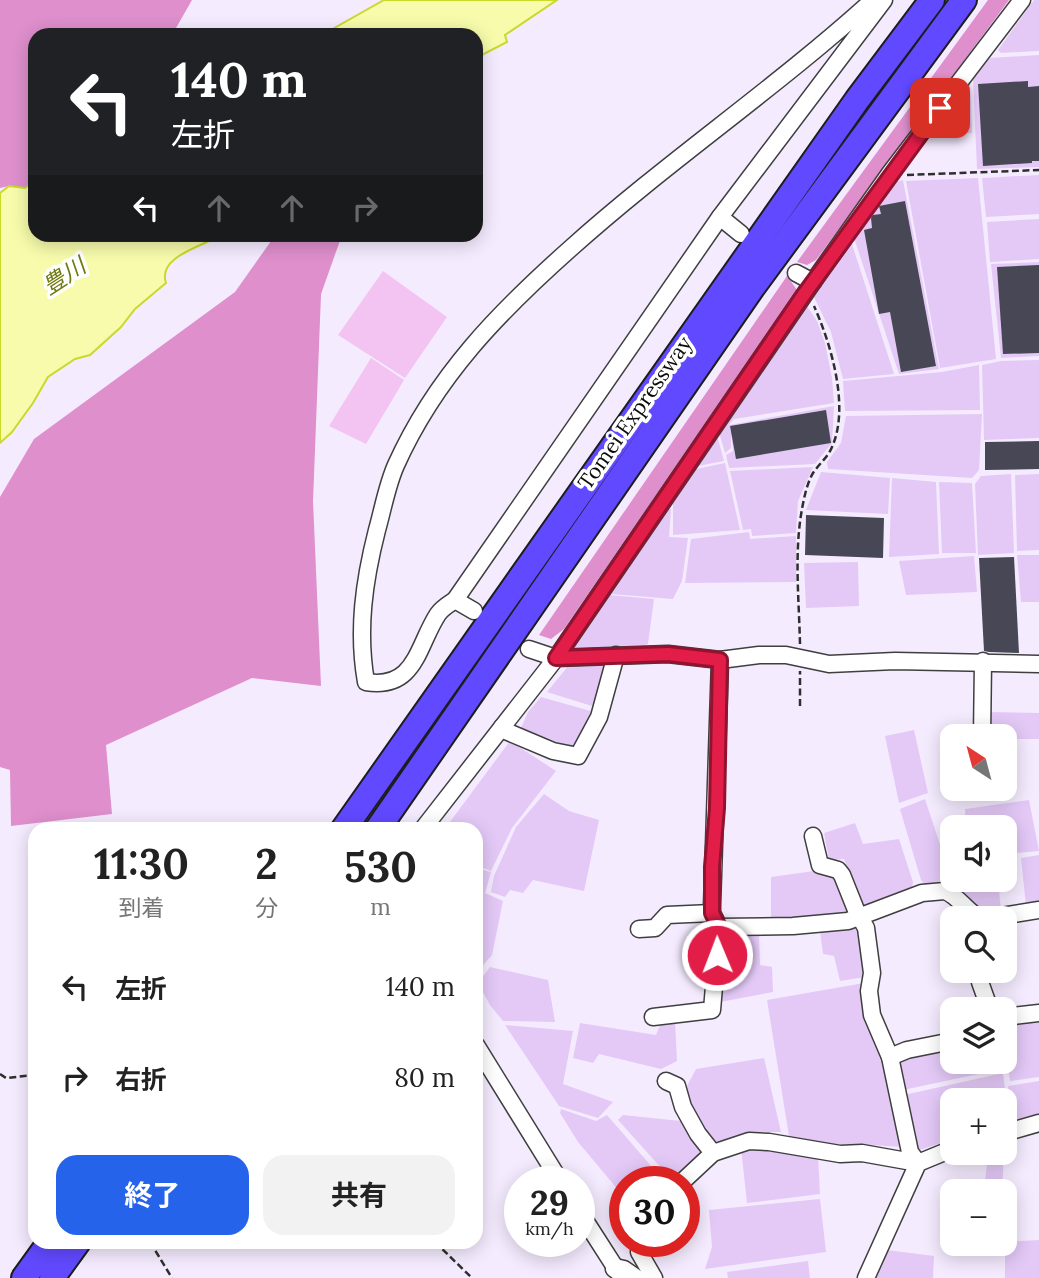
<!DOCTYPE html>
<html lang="ja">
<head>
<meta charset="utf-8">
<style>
  :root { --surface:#fff; --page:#f2f2f2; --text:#222; --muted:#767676; --accent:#2563eb }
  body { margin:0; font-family:Lora,"Noto Sans JP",serif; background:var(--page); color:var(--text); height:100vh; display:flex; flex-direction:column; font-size:26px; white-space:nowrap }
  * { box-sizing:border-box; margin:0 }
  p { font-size:23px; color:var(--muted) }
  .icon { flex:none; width:38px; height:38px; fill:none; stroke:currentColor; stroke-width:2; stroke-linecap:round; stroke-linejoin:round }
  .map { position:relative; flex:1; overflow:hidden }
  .panel { position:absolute; left:28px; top:822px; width:455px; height:427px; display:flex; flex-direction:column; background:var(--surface); border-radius:21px; box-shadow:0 4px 18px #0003 }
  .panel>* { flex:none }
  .banner { position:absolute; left:28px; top:28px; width:455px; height:214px; border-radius:21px; box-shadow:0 4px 18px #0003; background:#202124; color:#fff; overflow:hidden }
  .needle { width:46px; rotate:324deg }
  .tools { position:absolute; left:940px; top:724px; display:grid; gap:14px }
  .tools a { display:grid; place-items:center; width:77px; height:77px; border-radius:14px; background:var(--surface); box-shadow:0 4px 18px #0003; font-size:35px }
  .speed { position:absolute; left:504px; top:1166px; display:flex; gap:14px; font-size:35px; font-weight:700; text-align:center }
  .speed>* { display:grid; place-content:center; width:91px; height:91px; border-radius:50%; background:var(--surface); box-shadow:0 4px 18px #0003; line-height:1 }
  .speed small { font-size:18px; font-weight:400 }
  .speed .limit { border:10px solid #d22; background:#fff; color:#111 }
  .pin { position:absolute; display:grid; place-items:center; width:60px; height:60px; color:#fff; margin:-30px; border-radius:14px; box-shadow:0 4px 10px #0006 }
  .me { position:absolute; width:77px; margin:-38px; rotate:359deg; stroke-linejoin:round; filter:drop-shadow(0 0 5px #0008) }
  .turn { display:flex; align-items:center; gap:24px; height:147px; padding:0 28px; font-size:32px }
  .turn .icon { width:91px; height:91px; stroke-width:2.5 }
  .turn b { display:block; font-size:49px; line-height:60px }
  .lanes { display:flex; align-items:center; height:66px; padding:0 28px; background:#0003; justify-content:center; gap:35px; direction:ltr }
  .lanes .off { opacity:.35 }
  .eta { display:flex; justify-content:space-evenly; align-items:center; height:119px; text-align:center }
  .eta b { font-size:42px; font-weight:700; line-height:49px }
  .cta { display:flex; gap:14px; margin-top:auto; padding:14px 28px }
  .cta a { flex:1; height:80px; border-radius:21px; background:var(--accent); color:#fff; font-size:28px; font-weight:700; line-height:80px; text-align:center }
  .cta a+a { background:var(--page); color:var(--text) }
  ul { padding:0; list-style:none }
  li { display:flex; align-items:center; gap:21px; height:91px; padding:0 28px }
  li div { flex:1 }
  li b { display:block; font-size:26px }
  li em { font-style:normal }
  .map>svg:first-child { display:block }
  .farmland { fill:#e4c9f7 }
  .forest { fill:#de8fcc }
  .pitch { fill:#f3c4f2 }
  .water { fill:#f7fbab; stroke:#cbd82c; stroke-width:2 }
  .building { fill:#484755 }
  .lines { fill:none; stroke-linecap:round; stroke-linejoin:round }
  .minor-casing { stroke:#3f3f3f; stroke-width:19 }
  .highway-casing { stroke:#1d1d1d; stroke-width:28 }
  .path { stroke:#2e2e2e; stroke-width:2.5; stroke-dasharray:7 3.5; stroke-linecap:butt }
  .minor { stroke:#fff; stroke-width:16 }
  .highway { stroke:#6149ff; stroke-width:24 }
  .route-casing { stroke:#92132f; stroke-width:18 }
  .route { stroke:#e11d48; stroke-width:12 }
  .labels { text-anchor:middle; stroke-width:7; stroke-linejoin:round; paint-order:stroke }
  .street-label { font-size:21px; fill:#0c0c0c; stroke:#fff }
  .water-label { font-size:23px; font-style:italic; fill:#6d7a0e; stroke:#fff }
</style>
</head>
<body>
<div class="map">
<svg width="1039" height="1278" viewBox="0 0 1039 1278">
  <rect width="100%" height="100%" fill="#f5ebff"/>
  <g class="farmland">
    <polygon points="1034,0 1039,0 1039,51 1001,53 998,50"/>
    <polygon points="1039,55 1039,167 977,169 973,78 990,58"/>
    <polygon points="966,83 970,83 972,133 926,136"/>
    <polygon points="1039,175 1039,214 986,217 982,178"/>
    <polygon points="978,178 996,359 940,368 906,181"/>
    <polygon points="903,180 939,369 899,374 854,238 890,184"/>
    <polygon points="1039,219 1039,259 990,262 987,222"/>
    <polygon points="851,241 894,374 843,379 831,332 813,295"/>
    <polygon points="1039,262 1039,356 1001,358 991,264"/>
    <polygon points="806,305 817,321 825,343 832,378 834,403 734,419 729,425 834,406 832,443 815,464 729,468 726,455 733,451 731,432 731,448 725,453 718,429"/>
    <polygon points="1039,360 1039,438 984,440 982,365 1001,361"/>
    <polygon points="979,365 980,410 845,411 843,381 942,372"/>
    <polygon points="982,414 979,470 972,478 828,469 827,462 841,443 846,416"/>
    <polygon points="718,439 724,461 698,466 713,440"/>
    <polygon points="725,463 740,530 673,535 673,504 696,469"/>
    <polygon points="813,467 798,501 796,533 752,536 751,529 743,530 730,471"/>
    <polygon points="821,472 890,478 888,514 806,510"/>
    <polygon points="1011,474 1014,553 978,555 975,484 981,476"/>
    <polygon points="1039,474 1039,550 1017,551 1015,475"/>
    <polygon points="892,478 936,482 939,554 889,557"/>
    <polygon points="939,482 972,483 976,553 942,553"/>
    <polygon points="671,509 669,537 688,538 682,581 673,599 611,594 666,510"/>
    <polygon points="749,532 750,539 796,536 796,582 685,583 691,539"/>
    <polygon points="1017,555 1039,555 1039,602 1021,602"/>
    <polygon points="974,556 977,592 906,595 899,561"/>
    <polygon points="858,562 859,606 806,608 804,563"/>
    <polygon points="609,595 654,599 648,644 636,649 574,652 575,644"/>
    <polygon points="569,665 604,665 602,677 592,706 547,692"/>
    <polygon points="541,697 594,712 576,749 521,728 528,712"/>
    <polygon points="987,712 1039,713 1039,739 1005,739 1004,737 988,737"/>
    <polygon points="914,730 928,793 899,803 885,736"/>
    <polygon points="510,741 556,771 512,828 491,871 476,865 476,830 444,830"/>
    <polygon points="544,794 569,811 599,820 584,891 533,880 523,893 510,890 505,897 491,892 494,876 516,827"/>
    <polygon points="925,799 952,881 927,887 921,880 900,809"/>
    <polygon points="1029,800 1039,851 1005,854 1004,828 966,828 965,809"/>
    <polygon points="855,823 863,844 899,839 913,882 911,892 863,908 844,859 829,860 824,833"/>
    <polygon points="1039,855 1039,904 1026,906 1021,858"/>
    <polygon points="476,868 491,872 485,893 503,901 492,955 476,973"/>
    <polygon points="814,871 834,878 850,910 845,913 771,920 771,877"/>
    <polygon points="958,880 998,880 1001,911 979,910 963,895"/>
    <polygon points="854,926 862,930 865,977 840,981 834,956 823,954 820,931"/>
    <polygon points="759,933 760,965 772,967 773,992 720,1002 724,935"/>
    <polygon points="490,967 548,980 555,1022 503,1021 490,1005 478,983"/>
    <polygon points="864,983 882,1049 902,1147 856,1144 836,1145 789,1136 767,1000"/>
    <polygon points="1039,1016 1039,1077 1010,1081 1005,1047 1004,1021"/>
    <polygon points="675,1021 677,1061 661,1069 599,1054 593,1063 573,1058 580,1023 656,1035 661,1022"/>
    <polygon points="505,1025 573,1031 563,1084 613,1102 598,1118 559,1106"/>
    <polygon points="952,1049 952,1062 1001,1062 1002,1069 903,1090 897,1064 904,1057"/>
    <polygon points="764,1058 781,1132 751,1132 722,1141 711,1142 690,1110 687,1086 696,1069"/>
    <polygon points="1003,1073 1009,1122 1005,1124 1004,1101 952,1101 952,1139 920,1150 914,1146 904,1095"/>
    <polygon points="1039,1081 1039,1114 1013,1122 1008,1086"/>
    <polygon points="561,1109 596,1121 607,1115 664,1181 625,1181 625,1198 578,1142 560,1113"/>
    <polygon points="623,1115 681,1121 702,1150 701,1155 673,1181 618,1120"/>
    <polygon points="754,1145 818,1156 820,1194 747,1203 741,1148"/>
    <polygon points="988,1153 1004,1153 1002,1192 984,1192"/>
    <polygon points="820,1199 826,1252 705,1269 712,1247 709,1210"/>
    <polygon points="1039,1240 1039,1278 1005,1278 1005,1242"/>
    <polygon points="887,1250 934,1256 933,1278 873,1278"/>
    <polygon points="808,1261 810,1278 728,1278 727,1272"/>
  </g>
  <g class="forest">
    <polygon points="0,0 192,0 172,35 35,35 35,181 25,188 9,186 0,188"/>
    <polygon points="988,0 1009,0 816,260 807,265 797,262"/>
    <polygon points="276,234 342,235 321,294 313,501 321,686 252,678 106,745 112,814 11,826 10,770 0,767 0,497 34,439 235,292"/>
    <polygon points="787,276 797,290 564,629 551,639 539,635"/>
  </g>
  <g class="pitch">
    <polygon points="383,271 447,317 405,378 338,335"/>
    <polygon points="371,358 404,380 366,444 329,426"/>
  </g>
  <g class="water">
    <polygon points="384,0 557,0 505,35 507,42 476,58 476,35 322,35"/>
    <path d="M35,181v53l186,1c-17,11 -64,21 -55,48l-31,26 -14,18 -31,28 -15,4 -27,18 -15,26 -21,29 -12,11v-250l9,-7 16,2z"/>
  </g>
  <g class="building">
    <polygon points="1028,81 1028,87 1039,86 1039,161 1032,161 1032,163 983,166 978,84"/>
    <polygon points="905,201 936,366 901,372 890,312 879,314 864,230 872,228 871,218 873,215 881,214 879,206"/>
    <polygon points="1039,265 1039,353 1003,354 997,267"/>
    <polygon points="826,410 831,443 736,459 730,426"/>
    <polygon points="1039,441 1039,469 985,470 985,442"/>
    <polygon points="806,515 884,518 883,558 805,555"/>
    <polygon points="1014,557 1019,653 989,652 984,651 979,558"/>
  </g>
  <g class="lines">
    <g class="minor-casing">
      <g id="minor">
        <path d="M873,0c-97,88 -205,161 -302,248 -72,64 -135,128 -175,217 -9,20 -13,44 -19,65 -13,51 -20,100 -11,152 50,8 51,-36 72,-68 4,-6 11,-10 17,-14l265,-383 164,-217"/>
        <polyline points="720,217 741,234"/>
        <polyline points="796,273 813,282"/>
        <polyline points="455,600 474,611"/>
        <polyline points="529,649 556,658 668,654 720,660 759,655 786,655 829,664 895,661 1039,664"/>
        <polyline points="502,727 508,732 553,751 578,756 599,717 616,655"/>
        <polyline points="982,737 983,661"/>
        <polyline points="422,830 556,658 813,282 890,173 1022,0"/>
        <path d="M719,927l74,-1 55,-5 74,-28 23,-2c15,6 22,22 37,28l57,-9"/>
        <polyline points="639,929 655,928 667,915 712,913"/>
        <polyline points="979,971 980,982 990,1010"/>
        <polyline points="653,1017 712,1010 719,927 712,913 712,906 720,660"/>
        <polyline points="1004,1017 1039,1013"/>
        <polyline points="476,1045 560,1181"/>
        <polyline points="890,1057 907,1050 952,1041"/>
        <polyline points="666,1081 677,1086 683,1107 698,1134 713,1153"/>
        <polyline points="1004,1133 1039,1123"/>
        <polyline points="683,1181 713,1153 749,1141 769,1142 840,1154 862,1153 918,1163 910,1152 890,1057 872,1015 869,991 872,973 866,928 856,910 842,875 838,870 820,865 813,836"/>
        <polyline points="579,1211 622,1278"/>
        <polyline points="641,1241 639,1252 654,1278"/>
        <polyline points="614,1269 615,1267 624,1269 637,1278"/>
        <polyline points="866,1278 918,1163 952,1149"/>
      </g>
    </g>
    <g class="highway-casing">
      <g id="highway">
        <polyline points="343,830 857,100 932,0"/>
        <polyline points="377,830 752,288 964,0"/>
        <polyline points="24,1278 50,1242"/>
        <polyline points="52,1278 78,1242"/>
      </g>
    </g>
    <g class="path">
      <polyline points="907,175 1039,170"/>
      <path d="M800,644c-1,-44 -6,-92 2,-135 2,-11 5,-26 11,-36 6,-9 15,-16 19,-26 18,-40 -1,-103 -18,-141"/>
      <polyline points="800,706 800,671"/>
      <polyline points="0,1074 6,1078 35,1075"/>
      <polyline points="150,1242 172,1278"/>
      <polyline points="435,1242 472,1278"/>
    </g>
    <use href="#minor" class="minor"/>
    <use href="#highway" class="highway"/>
  </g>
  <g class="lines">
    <g class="route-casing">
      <polyline id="route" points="717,955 719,927 712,913 712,867 717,808 720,660 668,654 556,658 805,293 940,108"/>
    </g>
    <use href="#route" class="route"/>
  </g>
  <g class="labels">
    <g class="street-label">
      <text transform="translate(635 413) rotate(-55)" y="7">Tomei Expressway</text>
    </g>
    <g class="water-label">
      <text transform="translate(64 276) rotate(-33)" y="8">豊川</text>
    </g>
  </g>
</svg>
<div class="tools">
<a><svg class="needle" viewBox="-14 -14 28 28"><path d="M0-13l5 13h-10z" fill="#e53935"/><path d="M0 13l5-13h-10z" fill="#767676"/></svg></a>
<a><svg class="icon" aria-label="sound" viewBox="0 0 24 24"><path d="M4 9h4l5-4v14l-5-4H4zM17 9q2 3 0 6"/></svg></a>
<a><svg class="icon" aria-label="search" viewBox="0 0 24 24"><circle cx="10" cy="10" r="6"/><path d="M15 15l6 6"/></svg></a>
<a><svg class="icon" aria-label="layers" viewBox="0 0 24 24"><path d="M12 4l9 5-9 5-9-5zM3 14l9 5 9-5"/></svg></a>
<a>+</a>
<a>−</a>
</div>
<div class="speed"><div>29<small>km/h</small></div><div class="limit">30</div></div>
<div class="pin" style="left:940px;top:108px;background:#d93025"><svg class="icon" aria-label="arrive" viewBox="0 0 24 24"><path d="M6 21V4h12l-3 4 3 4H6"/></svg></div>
<svg class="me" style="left:717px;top:955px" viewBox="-20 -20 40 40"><circle r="17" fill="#e11d48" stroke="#fff" stroke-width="3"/><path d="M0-11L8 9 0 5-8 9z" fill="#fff"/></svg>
<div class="banner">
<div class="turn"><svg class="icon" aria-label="left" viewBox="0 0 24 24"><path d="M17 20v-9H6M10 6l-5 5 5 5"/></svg><div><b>140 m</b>左折</div></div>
<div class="lanes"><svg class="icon" aria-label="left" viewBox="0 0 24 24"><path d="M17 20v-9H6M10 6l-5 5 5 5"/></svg><svg class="icon off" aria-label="ahead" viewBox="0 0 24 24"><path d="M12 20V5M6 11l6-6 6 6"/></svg><svg class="icon off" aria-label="ahead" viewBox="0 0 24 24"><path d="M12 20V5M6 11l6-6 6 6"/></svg><svg class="icon off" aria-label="right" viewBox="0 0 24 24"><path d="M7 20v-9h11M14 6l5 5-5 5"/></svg></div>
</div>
<section class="panel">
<div class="eta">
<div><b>11:30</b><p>到着</p></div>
<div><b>2</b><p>分</p></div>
<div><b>530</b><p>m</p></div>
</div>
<ul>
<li><svg class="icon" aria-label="left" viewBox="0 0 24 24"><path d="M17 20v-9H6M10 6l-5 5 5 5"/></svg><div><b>左折</b></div><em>140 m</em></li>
<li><svg class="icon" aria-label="right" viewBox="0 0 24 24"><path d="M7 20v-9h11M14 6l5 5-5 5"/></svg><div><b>右折</b></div><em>80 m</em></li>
</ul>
<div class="cta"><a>終了</a><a>共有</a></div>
</section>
</div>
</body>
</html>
